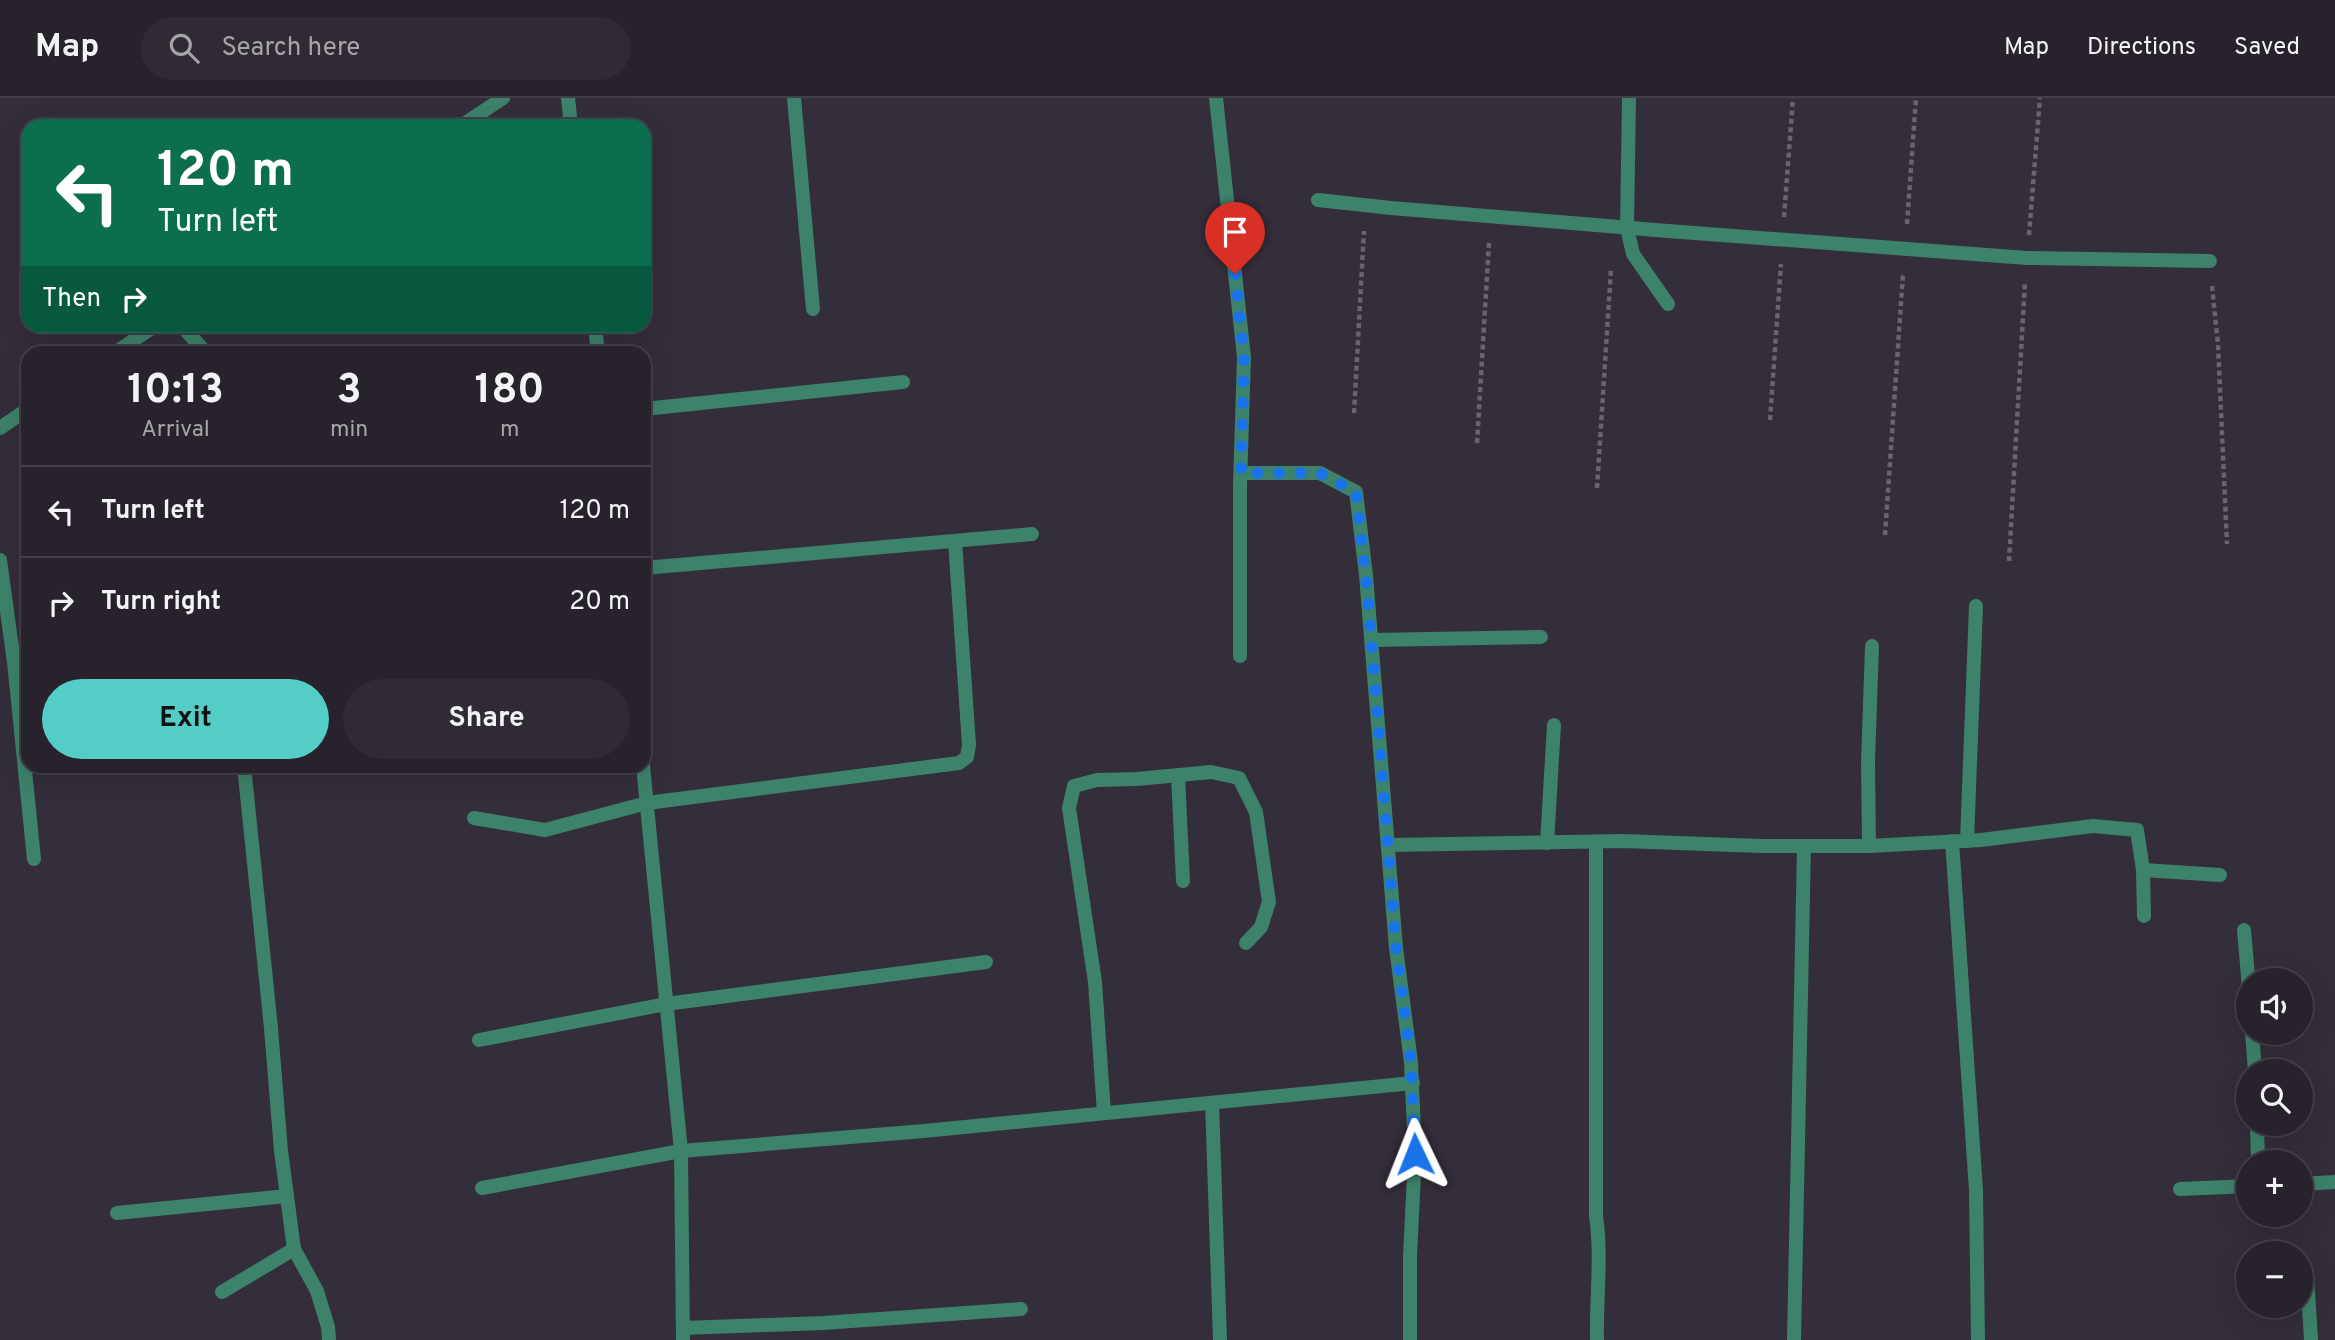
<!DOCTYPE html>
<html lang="en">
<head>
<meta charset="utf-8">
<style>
  :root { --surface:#27222c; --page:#2f2a34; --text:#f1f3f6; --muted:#a4a4a9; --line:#433f48; --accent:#54cdc7 }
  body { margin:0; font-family:Overpass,sans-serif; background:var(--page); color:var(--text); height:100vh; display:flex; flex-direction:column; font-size:26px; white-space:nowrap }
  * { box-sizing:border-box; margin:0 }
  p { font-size:23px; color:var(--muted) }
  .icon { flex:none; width:38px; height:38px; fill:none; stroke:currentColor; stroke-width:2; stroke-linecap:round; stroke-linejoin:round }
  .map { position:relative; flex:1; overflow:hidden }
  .sheet { position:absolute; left:21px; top:248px; width:630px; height:427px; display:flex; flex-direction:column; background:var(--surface); border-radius:21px; box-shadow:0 7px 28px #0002,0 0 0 2px var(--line) }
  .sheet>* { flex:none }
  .top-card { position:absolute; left:21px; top:21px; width:630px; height:214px; border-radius:21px; box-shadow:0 7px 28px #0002,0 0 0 2px var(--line); background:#0b6e4f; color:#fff; overflow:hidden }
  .fabs { position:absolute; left:2236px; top:870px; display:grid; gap:14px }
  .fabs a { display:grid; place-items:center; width:77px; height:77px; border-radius:50%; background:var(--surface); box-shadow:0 7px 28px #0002,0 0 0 2px var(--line); font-size:35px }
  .pin { position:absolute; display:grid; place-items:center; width:60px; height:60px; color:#fff; margin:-72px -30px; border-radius:50% 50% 50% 0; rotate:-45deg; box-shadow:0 0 7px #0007 }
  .pin .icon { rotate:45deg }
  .me { position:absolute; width:77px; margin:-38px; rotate:358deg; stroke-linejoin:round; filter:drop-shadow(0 0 5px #0008) }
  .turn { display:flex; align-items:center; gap:24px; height:147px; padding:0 21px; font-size:32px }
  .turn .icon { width:91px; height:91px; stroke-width:2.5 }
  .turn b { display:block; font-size:49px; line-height:60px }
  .then { display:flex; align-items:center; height:66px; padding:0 21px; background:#0003; gap:14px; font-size:26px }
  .eta { display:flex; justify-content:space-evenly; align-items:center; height:119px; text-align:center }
  .eta b { font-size:42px; font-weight:700; line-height:49px }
  .button { display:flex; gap:14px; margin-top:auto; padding:14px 21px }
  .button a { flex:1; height:80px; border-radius:42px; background:var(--accent); color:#111; font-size:28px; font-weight:700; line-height:80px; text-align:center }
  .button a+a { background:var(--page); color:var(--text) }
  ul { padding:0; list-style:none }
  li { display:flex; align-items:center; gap:21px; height:91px; padding:0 21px; border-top:2px solid var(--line) }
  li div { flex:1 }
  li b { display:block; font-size:26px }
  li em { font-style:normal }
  header { display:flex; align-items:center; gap:42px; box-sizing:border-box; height:98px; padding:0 35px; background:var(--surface); border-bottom:2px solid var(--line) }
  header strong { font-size:33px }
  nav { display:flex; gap:38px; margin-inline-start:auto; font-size:24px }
  .search { width:490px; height:63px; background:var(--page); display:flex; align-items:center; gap:18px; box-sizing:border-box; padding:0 24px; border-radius:38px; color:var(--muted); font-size:26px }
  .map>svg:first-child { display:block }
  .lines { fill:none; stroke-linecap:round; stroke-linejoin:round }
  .path { stroke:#6a646f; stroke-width:4.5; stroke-dasharray:5 3.5; stroke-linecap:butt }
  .service { stroke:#3d826b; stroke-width:14 }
  .minor { stroke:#3d826b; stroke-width:14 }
  .tertiary { stroke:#3d826b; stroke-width:14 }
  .route { stroke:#1a73e8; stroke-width:12; stroke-dasharray:0 21.6 }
</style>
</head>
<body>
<header>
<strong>Map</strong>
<div class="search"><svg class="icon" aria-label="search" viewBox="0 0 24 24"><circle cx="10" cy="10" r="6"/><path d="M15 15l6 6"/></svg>Search here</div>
<nav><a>Map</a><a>Directions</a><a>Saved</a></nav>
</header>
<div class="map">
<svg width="2335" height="1242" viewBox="0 0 2335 1242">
  <rect width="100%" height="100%" fill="#342d3a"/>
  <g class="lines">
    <g class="path">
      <polyline points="1784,119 1793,0"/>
      <polyline points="1907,126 1916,0"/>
      <polyline points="2029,137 2040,0"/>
      <polyline points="2212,188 2218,247 2227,446"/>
      <polyline points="1354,315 1364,133"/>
      <polyline points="1770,322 1781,166"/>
      <polyline points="1477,345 1489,144"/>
      <polyline points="1597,390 1611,171"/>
      <polyline points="1885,437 1903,176"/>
      <polyline points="2009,463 2025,184"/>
    </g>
    <g class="service">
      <polyline points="1629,0 1627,130 1633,156 1668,206"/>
      <polyline points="474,720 545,732 647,705"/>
      <polyline points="479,942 666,906"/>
      <polyline points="482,1090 681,1053"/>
      <polyline points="117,1115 287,1098"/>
      <polyline points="222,1194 294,1151"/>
    </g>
    <g class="minor">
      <polyline points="568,0 571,28"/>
      <polyline points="794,0 813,211"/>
      <polyline points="1216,0 1244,259 1240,387 1240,558"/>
      <polyline points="1318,102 1391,110 1655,132 2027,160 2210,163"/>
      <polyline points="182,228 207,256"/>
      <polyline points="595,228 598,256"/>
      <polyline points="644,311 903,284"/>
      <polyline points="1241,375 1320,375 1356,394 1366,477 1396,850 1411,964 1415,1056 1410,1158 1410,1242"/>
      <polyline points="0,462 14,564 34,761"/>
      <polyline points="644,470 1032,436"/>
      <polyline points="1372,542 1541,539"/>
      <polyline points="244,668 271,930 281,1053 294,1151 317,1193 328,1229 329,1242"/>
      <polyline points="643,668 681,1053 683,1242"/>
      <polyline points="1178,677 1183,783"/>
      <polyline points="647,705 959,665 967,659 969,647 955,443"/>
      <polyline points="1952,743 1976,1092 1978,1242"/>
      <polyline points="1967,743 1976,508"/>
      <path d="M1596,744v374c6,41 0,82 1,124"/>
      <polyline points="1547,745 1554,627"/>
      <polyline points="1388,747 1622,743 1761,748 1869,748 1981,742 2093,728 2137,732 2143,772 2144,818"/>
      <polyline points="1869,748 1868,664 1872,548"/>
      <polyline points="2143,772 2220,777"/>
      <polyline points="2244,832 2249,890"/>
      <polyline points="666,906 986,864"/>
      <polyline points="2252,934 2255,973"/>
      <polyline points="1212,1005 1220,1242"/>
      <polyline points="1104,1015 1095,884 1069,710 1074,688 1097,682 1137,681 1211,674 1239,680 1256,714 1269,804 1261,829 1246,845"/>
      <polyline points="2257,1026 2258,1064"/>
      <polyline points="681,1053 924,1033 1413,985"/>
      <polyline points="2301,1086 2335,1084"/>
      <polyline points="2180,1091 2249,1088"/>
      <polyline points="2307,1176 2311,1242"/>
      <polyline points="683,1230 823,1225 1021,1211"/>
      <polyline points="1794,1242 1804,748"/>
    </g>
    <g class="tertiary">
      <polyline points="461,28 503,0"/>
      <polyline points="113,256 155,228"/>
      <polyline points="0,330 28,311"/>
    </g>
  </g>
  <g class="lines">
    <polyline class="route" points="1235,176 1244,259 1241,375 1320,375 1356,394 1368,499 1396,850 1411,964 1415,1056"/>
  </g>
</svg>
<div class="fabs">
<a><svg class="icon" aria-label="sound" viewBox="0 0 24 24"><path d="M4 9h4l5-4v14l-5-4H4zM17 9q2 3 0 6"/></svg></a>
<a><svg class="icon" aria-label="search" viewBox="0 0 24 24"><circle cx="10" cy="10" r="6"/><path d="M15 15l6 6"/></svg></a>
<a>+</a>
<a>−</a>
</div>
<div class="pin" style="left:1235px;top:176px;background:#d93025"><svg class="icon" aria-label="arrive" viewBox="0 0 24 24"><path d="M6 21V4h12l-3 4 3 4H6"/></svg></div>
<svg class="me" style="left:1415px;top:1056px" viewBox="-20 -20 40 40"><path d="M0-17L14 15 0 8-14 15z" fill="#1a73e8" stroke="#fff" stroke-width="4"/></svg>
<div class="top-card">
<div class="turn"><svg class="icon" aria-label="left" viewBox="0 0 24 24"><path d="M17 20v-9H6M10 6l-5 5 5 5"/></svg><div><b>120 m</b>Turn left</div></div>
<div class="then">Then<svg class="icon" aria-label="right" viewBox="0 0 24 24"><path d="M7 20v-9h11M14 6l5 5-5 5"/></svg></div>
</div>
<section class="sheet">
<div class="eta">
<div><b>10:13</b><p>Arrival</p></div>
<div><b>3</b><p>min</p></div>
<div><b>180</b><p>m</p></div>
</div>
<ul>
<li><svg class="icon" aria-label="left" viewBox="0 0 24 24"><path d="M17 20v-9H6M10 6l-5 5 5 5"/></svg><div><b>Turn left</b></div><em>120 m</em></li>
<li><svg class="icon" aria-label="right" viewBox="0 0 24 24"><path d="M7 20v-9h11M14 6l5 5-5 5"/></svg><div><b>Turn right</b></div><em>20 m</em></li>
</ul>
<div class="button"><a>Exit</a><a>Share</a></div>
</section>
</div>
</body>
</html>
